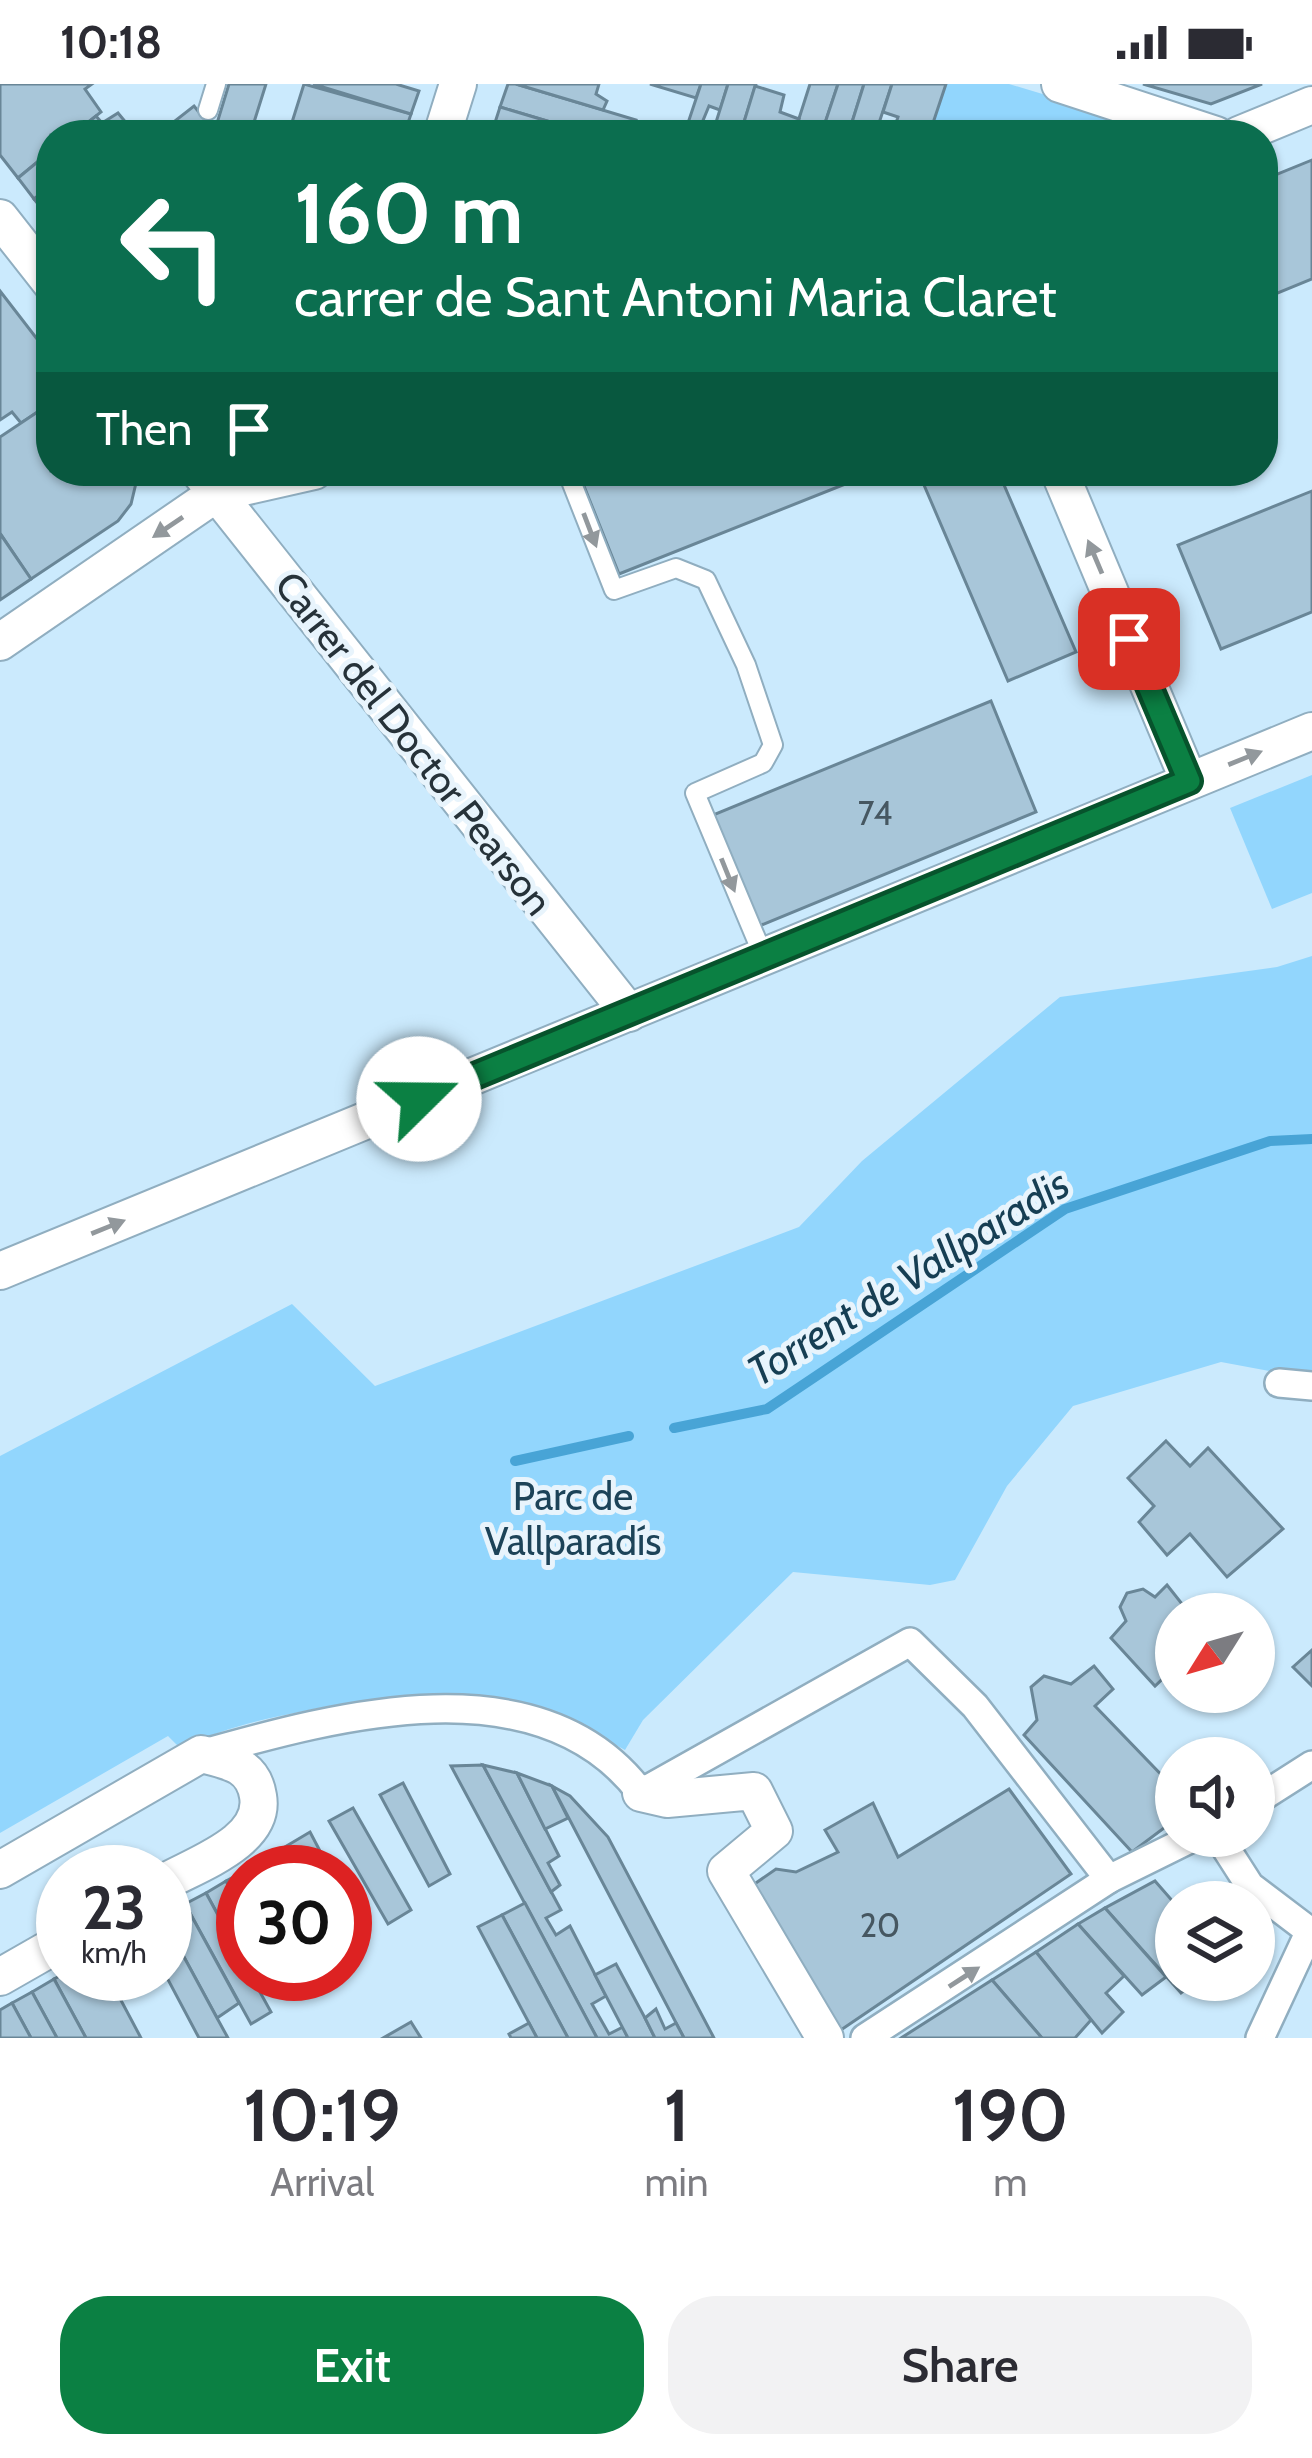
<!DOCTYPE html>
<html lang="en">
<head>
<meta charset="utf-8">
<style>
  :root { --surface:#fff; --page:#f2f2f3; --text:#2b2b33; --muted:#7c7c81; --accent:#0b8043 }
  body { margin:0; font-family:Cabin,sans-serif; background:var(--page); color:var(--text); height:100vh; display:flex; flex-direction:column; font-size:45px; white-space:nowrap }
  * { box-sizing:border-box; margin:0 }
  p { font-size:39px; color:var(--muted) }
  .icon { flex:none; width:66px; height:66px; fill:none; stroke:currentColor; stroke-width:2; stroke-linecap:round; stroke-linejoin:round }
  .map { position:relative; height:1954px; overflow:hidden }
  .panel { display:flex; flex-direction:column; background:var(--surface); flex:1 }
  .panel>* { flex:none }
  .top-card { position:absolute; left:36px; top:36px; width:1242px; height:366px; border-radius:48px; box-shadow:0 3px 9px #0004; background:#0b6e4f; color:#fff; overflow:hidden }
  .needle { width:78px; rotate:233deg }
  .controls { position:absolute; left:1155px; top:1509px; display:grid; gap:24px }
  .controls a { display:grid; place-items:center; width:120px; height:120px; border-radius:50%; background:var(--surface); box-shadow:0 3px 9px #0004; font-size:60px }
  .speed { position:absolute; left:36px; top:1761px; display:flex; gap:24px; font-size:60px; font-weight:700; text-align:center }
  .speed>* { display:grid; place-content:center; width:156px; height:156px; border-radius:50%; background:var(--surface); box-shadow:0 3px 9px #0004; line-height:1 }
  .speed small { font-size:30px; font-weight:400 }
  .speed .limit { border:18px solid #d22; background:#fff; color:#111 }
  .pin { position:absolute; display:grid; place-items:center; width:102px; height:102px; color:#fff; margin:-51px; border-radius:24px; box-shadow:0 6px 18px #0006 }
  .me { position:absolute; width:132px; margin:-66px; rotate:68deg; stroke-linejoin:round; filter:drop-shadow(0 0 9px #0008) }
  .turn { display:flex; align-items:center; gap:42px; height:252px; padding:0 60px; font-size:54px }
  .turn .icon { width:156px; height:156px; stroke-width:2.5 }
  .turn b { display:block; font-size:84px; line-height:102px }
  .then { display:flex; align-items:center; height:114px; padding:0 60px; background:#0003; gap:24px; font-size:45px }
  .eta { display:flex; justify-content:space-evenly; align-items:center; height:204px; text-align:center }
  .eta b { font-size:72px; font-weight:600; line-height:84px }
  .action { display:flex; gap:24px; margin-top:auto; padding:24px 60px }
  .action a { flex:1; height:138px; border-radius:48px; background:var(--accent); color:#fff; font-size:48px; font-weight:600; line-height:138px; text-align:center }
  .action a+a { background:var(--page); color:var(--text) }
  .status { display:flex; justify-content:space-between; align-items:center; height:84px; padding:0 60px; background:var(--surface); direction:ltr }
  .status svg { height:33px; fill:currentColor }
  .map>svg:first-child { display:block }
  .green { fill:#92d6fd }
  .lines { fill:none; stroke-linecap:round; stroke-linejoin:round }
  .stream { stroke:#48a4d6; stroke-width:10 }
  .building { fill:#a8c6d9; stroke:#698697; stroke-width:3 }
  .service-casing { stroke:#90aec0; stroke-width:22 }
  .pedestrian-casing { stroke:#90aec0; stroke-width:32 }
  .minor-casing { stroke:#90aec0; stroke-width:40 }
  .service { stroke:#fff; stroke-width:18 }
  .pedestrian { stroke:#fff; stroke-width:27 }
  .minor { stroke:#fff; stroke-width:36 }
  .oneway { fill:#92989c }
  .route-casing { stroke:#07532c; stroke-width:30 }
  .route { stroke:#0b8043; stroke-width:21 }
  .labels { text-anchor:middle; stroke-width:10; stroke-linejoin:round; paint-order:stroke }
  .number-label { font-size:33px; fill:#465761 }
  .street-label { font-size:39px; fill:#263239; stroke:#e8f4fc }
  .park-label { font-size:39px; fill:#1c4358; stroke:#e8f4fc }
  .water-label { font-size:42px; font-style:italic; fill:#163e53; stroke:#e8f4fc }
</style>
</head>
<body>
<div class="status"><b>10:18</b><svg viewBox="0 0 49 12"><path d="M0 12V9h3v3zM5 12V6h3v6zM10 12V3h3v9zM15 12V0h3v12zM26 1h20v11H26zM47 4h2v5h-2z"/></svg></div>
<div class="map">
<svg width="1312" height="1954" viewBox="0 0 1312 1954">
  <rect width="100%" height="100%" fill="#cbeafd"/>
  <g class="green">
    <polygon points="946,0 1009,0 1142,40 1146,51 929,51"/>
    <polygon points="1312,691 1312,809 1272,825 1230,724"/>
    <path d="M1312,872v423l-91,-17 -148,44 -66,80 -52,94 -25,5 -137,-13 -150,148 -18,30c-111,-63 -199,-64 -321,-39 -44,9 -82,17 -123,38l-13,-13 -168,97v-377l292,-152 83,82 424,-159 63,-66 198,-164 217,-30z"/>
  </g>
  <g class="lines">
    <g class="stream">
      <polyline points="674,1344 767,1325 1065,1125 1270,1057 1312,1055"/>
      <polyline points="515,1377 629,1352"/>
    </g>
  </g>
  <g class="building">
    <polygon points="0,0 92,0 85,5 101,28 72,51 51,51 51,67 18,94 0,71"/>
    <polygon points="229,0 266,0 250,51 214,49"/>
    <polygon points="304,0 411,30 404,51 288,51"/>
    <polygon points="313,0 396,0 419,7 411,30"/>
    <polygon points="508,0 516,0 636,36 631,51 594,51 500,23"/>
    <polygon points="516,0 599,0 596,10 607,17 603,26"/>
    <polygon points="650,0 701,0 696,14"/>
    <polygon points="701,0 728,0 720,26 709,22 697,51 684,51"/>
    <polygon points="728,0 756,0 740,51 712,51"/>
    <polygon points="810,0 838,0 821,51 795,47"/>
    <polygon points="838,0 864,0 848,51 821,51"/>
    <polygon points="864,0 892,0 875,51 848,51"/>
    <polygon points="892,0 946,0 929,51 875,51 878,43 893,48 898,33 883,28"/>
    <polygon points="1143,0 1262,0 1211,20"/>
    <polygon points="755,2 784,11 780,28 799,35 794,51 740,51"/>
    <polygon points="194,22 210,42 199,51 157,51"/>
    <polygon points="500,23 594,51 491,51"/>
    <polygon points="118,29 128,41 116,51 72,51 96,32 102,39"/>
    <polygon points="41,75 45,81 51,76 51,102 34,115 18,94"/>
    <polygon points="1312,76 1312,195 1263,215 1263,96"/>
    <polygon points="51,102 51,135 50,135 34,115"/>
    <polygon points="0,207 51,273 51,319 21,339 12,328 0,336"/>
    <polygon points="51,319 51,387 133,387 136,399 131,420 118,437 31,495 0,449 0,353"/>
    <polygon points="578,387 878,387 619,490"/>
    <polygon points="918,387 998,387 1076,568 1008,597"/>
    <polygon points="1312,407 1312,528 1221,565 1178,461"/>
    <polygon points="1,451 31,495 0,516 0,452"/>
    <polygon points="991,617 1036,728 759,842 713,731"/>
    <polygon points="1166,1357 1190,1382 1208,1364 1283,1445 1227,1493 1190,1450 1167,1471 1139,1438 1154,1422 1128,1394"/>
    <polygon points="1167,1501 1190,1530 1176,1530 1176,1582 1155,1602 1111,1554 1126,1537 1120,1523 1127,1509 1143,1505 1155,1513"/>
    <polygon points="1312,1566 1312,1602 1293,1583"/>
    <polygon points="1094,1582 1113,1605 1095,1622 1176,1706 1176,1735 1132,1768 1024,1651 1037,1636 1031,1603 1044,1592 1071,1600"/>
    <polygon points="483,1681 561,1826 546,1834 556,1851 570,1842 606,1912 592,1920 609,1950 623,1943 628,1954 597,1954 451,1682"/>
    <polygon points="483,1681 517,1689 559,1772 548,1779 560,1801 551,1808"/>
    <polygon points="517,1689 552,1702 568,1734 545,1745"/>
    <polygon points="403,1699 450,1790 429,1802 380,1711"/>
    <polygon points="552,1702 570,1712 608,1753 714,1954 684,1954"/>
    <polygon points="1009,1705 1071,1790 832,1952 740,1810 776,1785 796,1788 838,1768 825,1746 873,1719 898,1773"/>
    <polygon points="353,1724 411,1826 388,1840 329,1737"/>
    <polygon points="310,1748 331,1788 277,1788 268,1773"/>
    <polygon points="268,1773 277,1788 249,1788 248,1785"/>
    <polygon points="248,1785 243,1788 243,1829 226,1797"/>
    <polygon points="226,1797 243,1829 243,1877 206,1809"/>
    <polygon points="1155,1797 1176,1821 1176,1896 1197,1896 1181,1909 1105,1824"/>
    <polygon points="206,1809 243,1877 243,1890 250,1890 271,1928 251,1940 185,1820"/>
    <polygon points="525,1819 597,1954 568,1954 502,1831"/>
    <polygon points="185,1820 239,1919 217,1934 165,1838 165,1832"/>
    <polygon points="1105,1824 1166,1893 1142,1911 1078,1840"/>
    <polygon points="502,1831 568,1954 537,1954 478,1843"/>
    <polygon points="165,1838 217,1934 228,1954 199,1954 165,1890"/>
    <polygon points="1078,1840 1124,1892 1106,1909 1123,1928 1102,1949 1036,1868"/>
    <polygon points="1036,1868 1091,1936 1075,1954 1042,1954 992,1896"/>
    <polygon points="616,1880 645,1934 655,1954 628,1954 595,1891"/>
    <polygon points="64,1890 107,1890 141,1954 86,1954 54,1895"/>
    <polygon points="54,1895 86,1954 57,1954 32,1908"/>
    <polygon points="992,1896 1042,1954 901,1954"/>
    <polygon points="32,1908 57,1954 31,1954 12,1919"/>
    <polygon points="12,1919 31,1954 0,1954 0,1926"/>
    <polygon points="656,1925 665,1945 676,1939 684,1954 655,1954 645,1934"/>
    <polygon points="411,1938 421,1954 383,1954"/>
    <polygon points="529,1939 537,1954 511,1954 509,1950"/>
  </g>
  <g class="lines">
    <g class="service-casing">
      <g id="service">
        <polyline points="208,26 216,0"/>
        <polyline points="567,387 614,506 676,484 706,496 746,581 773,661 763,679 695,709 763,871"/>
      </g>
    </g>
    <g class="pedestrian-casing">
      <g id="pedestrian">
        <polyline points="1279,1299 1312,1302"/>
        <path d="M201,1670c135,-38 339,-95 440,39l269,-151 65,64 134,173"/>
        <polyline points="1254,1718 1312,1681"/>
        <polyline points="1218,1752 1250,1802 1312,1849"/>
        <polyline points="865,1954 1109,1795 1196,1752"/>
        <polyline points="1260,1954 1308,1851"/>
      </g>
    </g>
    <g class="minor-casing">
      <g id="minor">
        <polyline points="1060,0 1216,51"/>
        <polyline points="442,51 458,0"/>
        <polyline points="1239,51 1312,21"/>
        <polyline points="0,134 51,199"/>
        <polyline points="199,387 629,929"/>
        <polyline points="1059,387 1189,697"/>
        <polyline points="0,558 217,409 314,387"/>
        <polyline points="0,1187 1312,647"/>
        <polyline points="641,1709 667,1715 754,1707 774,1747 726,1787 825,1954"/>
        <path d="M0,1786l201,-116c27,7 52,10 57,42 8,45 -61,68 -93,86"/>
        <polyline points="0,1893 63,1857"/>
      </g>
    </g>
    <use href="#service" class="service"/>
    <use href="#pedestrian" class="pedestrian"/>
    <use href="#minor" class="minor"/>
  </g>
  <defs><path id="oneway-solid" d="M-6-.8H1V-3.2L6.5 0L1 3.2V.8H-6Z" transform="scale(3)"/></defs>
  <g class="oneway">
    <use href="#oneway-solid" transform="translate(168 443) rotate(146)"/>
    <use href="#oneway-solid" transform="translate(590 446) rotate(69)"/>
    <use href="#oneway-solid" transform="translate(1095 473) rotate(-113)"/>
    <use href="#oneway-solid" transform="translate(1245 674) rotate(-22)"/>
    <use href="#oneway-solid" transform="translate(728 791) rotate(68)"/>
    <use href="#oneway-solid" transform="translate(108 1143) rotate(-22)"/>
    <use href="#oneway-solid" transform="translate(964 1893) rotate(-33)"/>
  </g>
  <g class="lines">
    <g class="route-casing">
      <polyline id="route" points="419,1015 1189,697 1129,555"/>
    </g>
    <use href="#route" class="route"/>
  </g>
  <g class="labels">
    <g class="number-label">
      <text x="875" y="741">74</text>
      <text x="880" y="1853">20</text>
    </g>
    <g class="street-label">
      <text transform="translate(414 659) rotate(52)" y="14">Carrer del Doctor Pearson</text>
    </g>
    <g class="park-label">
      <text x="573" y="1426">Parc de<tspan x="573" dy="45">Vallparadís</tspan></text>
    </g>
    <g class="water-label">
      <text transform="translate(908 1193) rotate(-32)" y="15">Torrent de Vallparadis</text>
    </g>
  </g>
</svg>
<div class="controls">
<a><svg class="needle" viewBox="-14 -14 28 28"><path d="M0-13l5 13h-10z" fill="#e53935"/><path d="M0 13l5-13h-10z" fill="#7c7c81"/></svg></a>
<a><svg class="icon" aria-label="sound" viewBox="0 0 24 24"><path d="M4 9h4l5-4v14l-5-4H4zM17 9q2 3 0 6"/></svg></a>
<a><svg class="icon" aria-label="layers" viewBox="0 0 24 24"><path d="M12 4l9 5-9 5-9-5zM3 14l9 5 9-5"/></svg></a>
</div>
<div class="speed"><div>23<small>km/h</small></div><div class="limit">30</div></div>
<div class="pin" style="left:1129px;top:555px;background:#d93025"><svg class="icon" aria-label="arrive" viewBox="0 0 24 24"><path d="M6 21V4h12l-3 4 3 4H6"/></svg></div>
<svg class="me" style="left:419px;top:1015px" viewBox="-20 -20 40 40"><circle r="19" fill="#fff"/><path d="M0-13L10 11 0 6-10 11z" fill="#0b8043"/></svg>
<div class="top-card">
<div class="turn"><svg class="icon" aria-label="left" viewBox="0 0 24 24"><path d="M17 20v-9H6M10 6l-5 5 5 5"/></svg><div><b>160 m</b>carrer de Sant Antoni Maria Claret</div></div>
<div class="then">Then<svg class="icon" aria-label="arrive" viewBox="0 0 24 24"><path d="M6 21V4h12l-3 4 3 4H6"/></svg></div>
</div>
</div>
<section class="panel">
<div class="eta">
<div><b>10:19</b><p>Arrival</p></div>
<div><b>1</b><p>min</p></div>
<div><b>190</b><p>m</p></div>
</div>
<div class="action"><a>Exit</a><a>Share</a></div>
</section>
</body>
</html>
